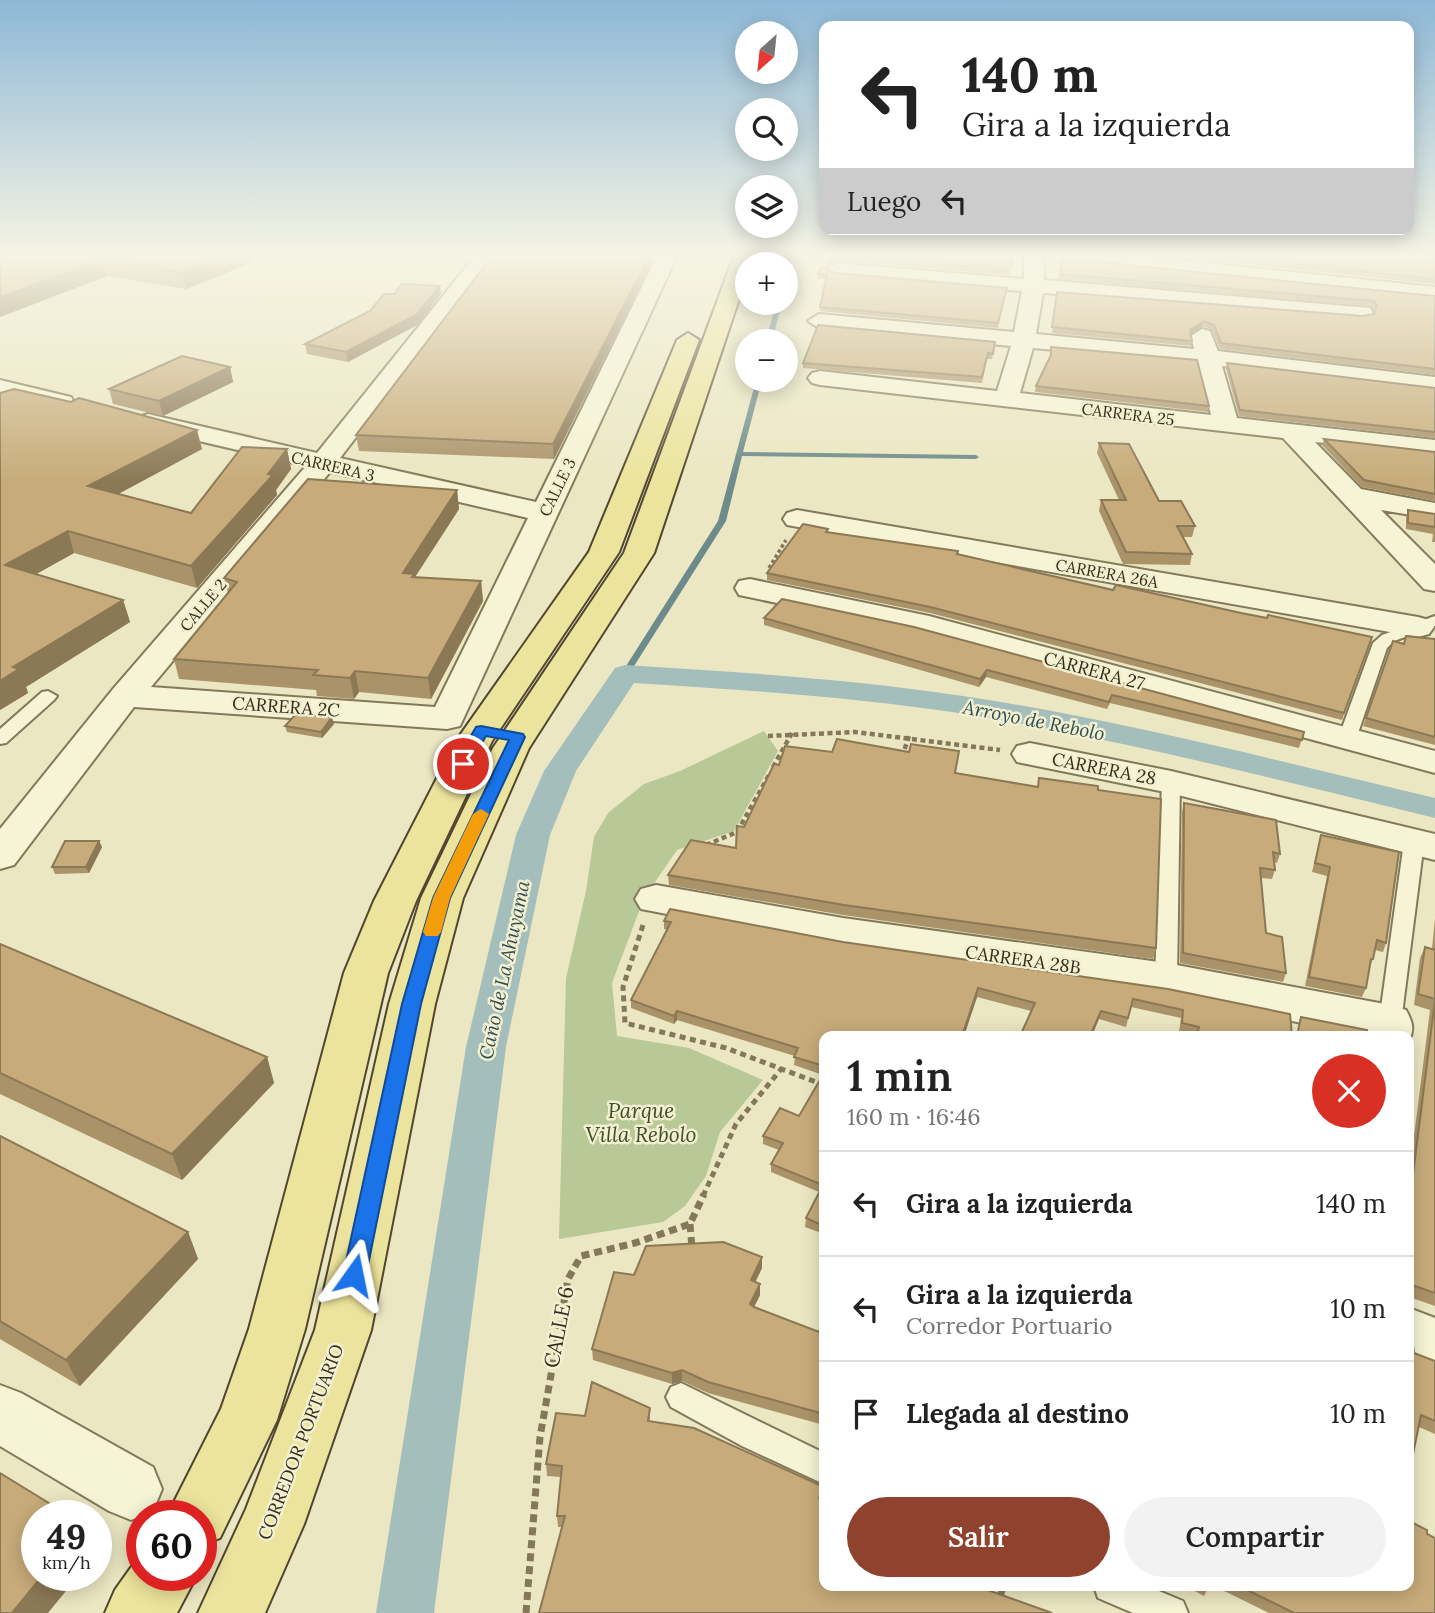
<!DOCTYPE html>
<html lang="es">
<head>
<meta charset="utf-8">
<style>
  :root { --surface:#fff; --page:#f2f2f2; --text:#222; --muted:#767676; --line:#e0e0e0; --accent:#8f422e }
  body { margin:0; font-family:Lora,serif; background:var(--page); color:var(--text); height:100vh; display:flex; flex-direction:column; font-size:26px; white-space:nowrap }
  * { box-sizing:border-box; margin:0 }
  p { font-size:23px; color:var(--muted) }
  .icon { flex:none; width:38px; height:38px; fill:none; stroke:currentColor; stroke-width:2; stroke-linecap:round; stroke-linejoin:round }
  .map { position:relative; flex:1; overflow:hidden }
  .drawer { position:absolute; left:819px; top:1031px; width:595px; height:560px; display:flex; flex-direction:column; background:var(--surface); border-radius:14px; box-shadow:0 4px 18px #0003 }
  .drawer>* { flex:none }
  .banner { position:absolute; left:819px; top:21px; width:595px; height:214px; border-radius:14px; box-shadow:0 4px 18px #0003; background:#fff; color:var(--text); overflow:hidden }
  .needle { width:46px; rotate:207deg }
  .buttons { position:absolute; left:735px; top:21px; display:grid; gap:14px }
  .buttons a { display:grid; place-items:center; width:63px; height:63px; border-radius:50%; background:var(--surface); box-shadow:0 4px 18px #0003; font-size:35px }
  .speed { position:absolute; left:21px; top:1500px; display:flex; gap:14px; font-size:35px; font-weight:700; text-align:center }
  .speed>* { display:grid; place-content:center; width:91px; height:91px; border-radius:50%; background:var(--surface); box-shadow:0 4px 18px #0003; line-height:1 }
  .speed small { font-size:18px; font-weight:400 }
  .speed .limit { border:10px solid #d22; background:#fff; color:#111 }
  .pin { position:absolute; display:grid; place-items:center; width:60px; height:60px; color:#fff; margin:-30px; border:4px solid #fff; border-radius:50%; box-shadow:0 2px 7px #0007 }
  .me { position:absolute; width:77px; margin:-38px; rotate:12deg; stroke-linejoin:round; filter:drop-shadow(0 0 5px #0008) }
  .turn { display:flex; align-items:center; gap:24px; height:147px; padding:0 28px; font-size:32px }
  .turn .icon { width:91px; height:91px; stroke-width:2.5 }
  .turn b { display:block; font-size:49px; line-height:60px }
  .then { display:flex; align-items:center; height:66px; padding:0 28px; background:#0003; gap:14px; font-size:26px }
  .round { display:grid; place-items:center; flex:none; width:74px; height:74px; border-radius:37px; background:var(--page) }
  .head { display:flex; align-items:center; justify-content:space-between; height:119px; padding:0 28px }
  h1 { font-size:42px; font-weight:600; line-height:52px }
  .cta { display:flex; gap:14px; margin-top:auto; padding:14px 28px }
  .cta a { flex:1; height:80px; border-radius:42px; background:var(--accent); color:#fff; font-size:28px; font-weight:600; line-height:80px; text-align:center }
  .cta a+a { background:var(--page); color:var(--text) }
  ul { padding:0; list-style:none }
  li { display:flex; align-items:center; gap:21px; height:105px; padding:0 28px; border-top:2px solid var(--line) }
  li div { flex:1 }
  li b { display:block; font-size:26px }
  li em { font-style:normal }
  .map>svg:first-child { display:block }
  .green { fill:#b8c897 }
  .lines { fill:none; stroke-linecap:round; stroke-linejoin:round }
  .stream { fill:#6c8b8a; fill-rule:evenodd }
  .canal { fill:#a4bebc; fill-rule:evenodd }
  .lane-casing { stroke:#83795a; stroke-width:4 }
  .street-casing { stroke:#83795a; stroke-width:4 }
  .primary-casing { stroke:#51462f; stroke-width:4 }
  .path-far3 { stroke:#83795a; stroke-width:3.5; stroke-dasharray:3.5 2.5; stroke-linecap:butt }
  .path-far2 { stroke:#83795a; stroke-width:4.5; stroke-dasharray:5 3.5; stroke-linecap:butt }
  .path-far1 { stroke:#83795a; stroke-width:5; stroke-dasharray:6 4.5; stroke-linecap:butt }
  .path { stroke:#83795a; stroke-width:7; stroke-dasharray:8 5; stroke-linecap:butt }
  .lane { fill:#f6f4d5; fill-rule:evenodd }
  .street { fill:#f6f4d5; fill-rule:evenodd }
  .primary { fill:#ece49c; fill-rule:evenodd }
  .wall { fill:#ab9369 }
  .shaded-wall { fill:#8b7855 }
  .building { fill:#c7ab7a; stroke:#8b7855; stroke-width:2 }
  .route { fill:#1a73e8; stroke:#114b97; stroke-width:2 }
  .slow { fill:#f59e0b }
  .labels { text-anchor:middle; stroke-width:5; stroke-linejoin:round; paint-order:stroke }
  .far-street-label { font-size:16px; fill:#342d1e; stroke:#f3f0d1 }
  .street-label { font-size:18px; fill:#342d1e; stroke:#f3f0d1 }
  .water-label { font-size:19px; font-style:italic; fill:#2e4d53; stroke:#f3f0d1 }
  .near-park-label { font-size:21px; font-style:italic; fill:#3c4f26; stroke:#f3f0d1 }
  .near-street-label { font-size:21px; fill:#342d1e; stroke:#f3f0d1 }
</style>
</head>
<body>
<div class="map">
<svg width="1435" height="1613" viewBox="0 0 1435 1613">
  <rect width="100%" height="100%" fill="#ebe7c2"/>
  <polygon class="green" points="764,731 778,751 734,831 677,850 644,898 612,983 617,1036 689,1048 763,1080 720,1132 706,1176 685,1206 663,1222 559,1239 566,978 586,891 594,837 608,813 644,784 680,771"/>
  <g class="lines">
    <g class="stream">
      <polygon points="787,256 792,256 789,275 786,277"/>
      <polygon points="776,303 782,303 772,341 766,341"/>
      <polygon points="756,380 762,380 743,452 976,455 979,457 976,459 742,456 726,521 629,674 625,677 622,676 621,674 718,521"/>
    </g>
    <path class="canal" d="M625,665c113,7 226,14 338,31 159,24 315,65 472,102v20c-156,-38 -311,-78 -470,-104 -109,-17 -221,-24 -331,-31l-58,88 -26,64 -44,212 -72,566h-58l90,-566 50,-212 28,-64 71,-103z"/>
    <g class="lane-casing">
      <g id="lane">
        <polygon points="1435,616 1435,626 1394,641 1387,648 1356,739 1353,743 1341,743 1338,739 1373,643 1382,635"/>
        <polygon points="48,691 57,696 54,700 6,743 0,744 0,729 42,692"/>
        <polygon points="1171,776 1180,782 1177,979 1174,985 1158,985 1155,979 1162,782"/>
        <polygon points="1414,836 1424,842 1401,1022 1398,1028 1390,1030 1382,1028 1379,1022 1404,842"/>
        <polygon points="681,1383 824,1453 824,1484 742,1446 671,1407 666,1397 671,1387"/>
        <polygon points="1094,1586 1147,1586 1183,1601 1188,1613 1133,1613 1098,1598"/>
      </g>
    </g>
    <g class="street-casing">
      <g id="street">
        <path d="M475,256h20l-155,202 196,44 121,-246h20l-217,470 -13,3 -313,-22 -120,158 -14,4v-40l113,-140 193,-223 -167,-39 -4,-5 4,-5 9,-3 169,39zM330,472l198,46 -93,189 -284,-20z"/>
        <path d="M1024,256h20v24l326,28 3,5 -3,5 -8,1 -319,-26 -7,41 158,15 -3,-13 11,-7 8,2 8,20 217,26v14l-213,-25 15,52 198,22v16l-120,-14 46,47 74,14v16l-54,-9 54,54v27l-11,-2 -141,-151 -463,-53 -8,-2 -4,-5 4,-5 8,-2 177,20 14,-45 -192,-18 -11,-7 11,-7 195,18 8,-41 -187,-16 -10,-6 10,-6 189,16zM1033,348l165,15 13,52 -191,-22z"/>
        <polygon points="1068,256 1139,256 1435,287 1435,299 1077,262"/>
        <polygon points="0,380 71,397 74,402 71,407 62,409 0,394"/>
        <polygon points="797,510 1418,617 1429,620 1434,627 1429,634 1418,637 787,525 783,519 787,513"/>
        <polygon points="750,579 929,616 1435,751 1435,773 914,632 739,595 735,588 739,581"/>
        <polygon points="1030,743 1171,771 1435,834 1435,860 1170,793 1017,762 1012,754 1017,746"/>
        <path d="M656,885l187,33 323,45 224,42 16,5c6,11 9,19 3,30v-4h-44l-199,-41 -323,-47 -202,-39 -6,-10 6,-10z"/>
        <polygon points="1409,1308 1435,1318 1435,1371 1409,1361"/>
        <polygon points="0,1385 21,1393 153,1467 162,1489 153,1511 131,1520 109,1511 0,1446"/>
      </g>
    </g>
    <g class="primary-casing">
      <g id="primary">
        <polygon points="734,256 754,256 751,264 747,264 747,275 654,553 529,748 463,898 435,1004 371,1330 304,1524 265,1613 198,1613 246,1509 315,1330 389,1004 421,898 493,748 624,553"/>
        <polygon points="688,333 699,340 619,552 492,741 416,901 388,973 305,1329 277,1420 220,1538 201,1546 201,1516 167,1516 221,1409 249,1329 344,973 374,901 456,741 589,552 677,340"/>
        <polygon points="142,1552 142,1575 197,1575 177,1613 105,1613 115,1590"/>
      </g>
    </g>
    <polyline class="path-far3" points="769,568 786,540"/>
    <g class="path-far2">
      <polyline points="768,736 855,732 1000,750"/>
      <polyline points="902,757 909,736"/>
      <polyline points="773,767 792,733"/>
      <polyline points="706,845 737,832 769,775"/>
    </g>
    <g class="path-far1">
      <polyline points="643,925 623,987 625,1023 726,1048 824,1085"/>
      <polyline points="703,1196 736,1124 782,1068"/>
    </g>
    <g class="path">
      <polyline points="690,1224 692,1248"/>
      <polyline points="1000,1598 1003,1586"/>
      <polyline points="526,1613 540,1437 568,1279 581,1256 635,1243 690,1224 704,1194"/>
    </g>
    <use href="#lane" class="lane"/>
    <use href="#street" class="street"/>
    <use href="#primary" class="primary"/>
  </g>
  <g class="wall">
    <polygon points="0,256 255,261 186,289 107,276 0,317"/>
    <polygon points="655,256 554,459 359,451 356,435"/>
    <polygon points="830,256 1013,256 1009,275 835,260 828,264 828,259"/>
    <polygon points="1062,256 1077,260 1435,296 1435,375 1220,349 1212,330 1203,326 1190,334 1192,341 1191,346 1052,333 1057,292 1363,316 1374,314 1375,311 1372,307 1059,279"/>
    <polygon points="1169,256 1435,256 1435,284"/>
    <polygon points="835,273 1007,288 998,328 820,311 826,279 817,279 817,274"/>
    <polygon points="441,294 417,325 348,362 307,354 305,344"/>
    <polygon points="995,342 992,359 987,359 982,383 803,368 803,363"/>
    <polygon points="1227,363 1435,388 1435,438 1239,416 1226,369"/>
    <polygon points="230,367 233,382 163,416 113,404 109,389"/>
    <polygon points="1036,386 1209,406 1208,412 1035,392"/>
    <polygon points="0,393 202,449 118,494 191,513 287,449 291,469 276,490 277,495 197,588 74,553 36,574 123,600 130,622 26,687 28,693 0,710"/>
    <polygon points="1324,439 1435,452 1435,501 1362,487 1322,445"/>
    <polygon points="1099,443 1159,501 1195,526 1192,537 1183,537 1192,554 1190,565 1123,564 1099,511 1101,500 1119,500 1097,453"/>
    <polygon points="457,490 459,509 415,577 481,581 483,601 431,699 359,692 354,699 317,696 316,690 179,679 174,659 228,593 224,578"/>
    <polygon points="1408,510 1435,514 1435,542 1432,542 1433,534 1406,529 1406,517"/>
    <polygon points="828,529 828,532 958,554 1113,590 1372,637 1342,720 930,613 767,580 767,573"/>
    <polygon points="764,618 1304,732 1299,748 1110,703 1107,709 986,677 979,687 764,625"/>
    <polygon points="1406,636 1435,639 1435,745 1363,726 1393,641 1403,644"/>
    <polygon points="334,724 322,738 287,732 285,726"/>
    <polygon points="959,751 955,773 1037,787 1039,778 1098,790 1156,948 1153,959 843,915 669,885 668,875 736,848 744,827 779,765 832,752 909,752"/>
    <polygon points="1184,803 1280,854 1277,863 1274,862 1275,870 1272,879 1261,878 1266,933 1286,973 1283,982 1180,963 1182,812"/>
    <polygon points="1321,835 1386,943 1383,952 1375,950 1373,959 1369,968 1366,988 1362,997 1305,986 1327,876 1312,872"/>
    <polygon points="99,841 102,847 89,873 55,874 52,867"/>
    <polygon points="1435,918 1435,1306 1409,1297 1409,1176 1430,1010 1414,1005 1420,958 1425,947 1432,949"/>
    <polygon points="664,921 843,942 1290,1014 1196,1036 1179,1032 1181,1018 1131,1007 1126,1027 1099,1019 1031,1011 977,997 964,1036 824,1036 824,1234 805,1227 806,1218 819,1192 771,1172 771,1164 779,1150 763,1144 763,1136 799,1116 823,1075 794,1065 795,1056 677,1020 674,1024 631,1008 631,1000 668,930 664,929"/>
    <polygon points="0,944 267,1057 274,1083 182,1180 0,1094"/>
    <polygon points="0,1136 188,1232 198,1259 80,1386 0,1339"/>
    <polygon points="762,1268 755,1282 760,1295 754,1307 819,1332 824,1320 824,1425 708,1393 682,1381 672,1384 593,1360 592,1349 634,1275"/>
    <polygon points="1409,1334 1414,1353 1435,1361 1435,1434 1419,1427 1409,1471"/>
    <polygon points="650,1408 650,1419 562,1527 558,1527 557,1516 561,1477 547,1476 546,1464 585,1416"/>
    <polygon points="1427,1534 1435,1613 1269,1613 1214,1586 1409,1586"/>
    <polygon points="1185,1586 1209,1586 1204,1596"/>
  </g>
  <g class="shaded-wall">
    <polygon points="223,256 254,256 255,261 186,289 183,273"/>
    <polygon points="649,256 655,256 554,459 553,444"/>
    <polygon points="833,256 835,256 835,260 828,264 828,259"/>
    <polygon points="103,259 107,276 0,317 0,297"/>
    <polygon points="440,286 441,294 417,325 348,362 346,352"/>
    <polygon points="1204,321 1203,326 1189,335 1190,330"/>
    <polygon points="230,367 233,382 163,416 159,401"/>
    <polygon points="197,430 202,449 94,507 88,486"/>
    <polygon points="287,449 291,469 276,490 277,495 197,588 191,566 268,474"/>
    <polygon points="457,490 459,509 415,577 403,573"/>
    <polygon points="68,531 74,553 13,587 5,565"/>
    <polygon points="481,581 483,601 431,699 428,678"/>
    <polygon points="123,600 130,622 26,687 28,693 0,710 0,681 13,667"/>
    <polygon points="987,670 986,677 979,687 980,679"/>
    <polygon points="355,671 359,692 354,699 350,678"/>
    <polygon points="332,717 334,724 322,738 321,732"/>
    <polygon points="99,841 102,847 89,873 86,867"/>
    <polygon points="978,988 977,997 964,1036 962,1036"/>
    <polygon points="677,1011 677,1020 674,1024 674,1016"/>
    <polygon points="1101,1011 1099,1019 1092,1036 1090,1036"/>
    <polygon points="267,1057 274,1083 182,1180 172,1154"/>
    <polygon points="188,1232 198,1259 80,1386 66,1360"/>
    <polygon points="762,1257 762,1268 751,1291 751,1280"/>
    <polygon points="760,1284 760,1295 750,1315 750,1304"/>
    <polygon points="682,1370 682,1381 672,1384 672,1373"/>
    <polygon points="43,1575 79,1575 48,1613 12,1613"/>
  </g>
  <g class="building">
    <polygon points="9,256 223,256 183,273 103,259 0,297 0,260"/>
    <polygon points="492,256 649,256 553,444 356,435"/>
    <polygon points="848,256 1013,256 1010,270"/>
    <polygon points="1062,256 1073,256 1077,260 1435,296 1435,369 1221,343 1214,325 1204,321 1190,330 1192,341 1052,327 1057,292 1363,316 1374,314 1377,306 1374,301 1060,274"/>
    <polygon points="1217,256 1435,256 1435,279"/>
    <polygon points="823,266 835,273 1007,288 998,323 820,307 827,275 817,274"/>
    <polygon points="402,284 440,286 416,315 346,352 305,344 370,311 384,294 394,294"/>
    <polygon points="818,325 995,342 993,354 988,353 982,377 803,363"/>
    <polygon points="1051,347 1197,360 1209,406 1036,386 1051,355"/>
    <polygon points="182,356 230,367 159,401 109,389"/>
    <polygon points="1227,363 1435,388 1435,432 1240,410"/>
    <polygon points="14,389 71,402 79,398 197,430 88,486 191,513 242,447 287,449 268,474 273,475 191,566 68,531 5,565 123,600 13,667 19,669 0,681 0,393"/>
    <polygon points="1324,439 1435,452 1435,494 1364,480"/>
    <polygon points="1099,443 1129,444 1159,501 1181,501 1195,526 1177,526 1192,554 1126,552 1101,500 1126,500"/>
    <polygon points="308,479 457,490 403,573 414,574 412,577 481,581 428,678 355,671 350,678 313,675 318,670 174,659 237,582 224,578"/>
    <polygon points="1408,510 1435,514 1435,527 1408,523"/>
    <polygon points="803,524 828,529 826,532 958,551 957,554 1113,590 1116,585 1241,613 1267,618 1268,615 1372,637 1344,713 930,607 767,573"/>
    <polygon points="782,599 914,627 1304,732 1302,740 1112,695 1109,702 987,670 980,679 764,618"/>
    <polygon points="1406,636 1435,639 1435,737 1366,718 1393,641 1404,644"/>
    <polygon points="295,715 332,717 321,732 285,726"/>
    <polygon points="837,739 909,752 911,744 959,751 955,773 1038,787 1039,778 1098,786 1098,790 1161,799 1156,948 844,905 668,875 691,840 736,848 737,826 744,827 774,764 779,765 785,746 832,752"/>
    <polygon points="1184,803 1276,820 1280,854 1273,852 1275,870 1260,868 1266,933 1282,937 1286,973 1183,953"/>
    <polygon points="1321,835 1399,852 1386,943 1377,940 1373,959 1371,959 1366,988 1309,977 1330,867 1315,863"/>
    <polygon points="65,841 99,841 86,867 52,867"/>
    <polygon points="670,909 843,942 1168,989 1290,1014 1292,1036 1196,1036 1199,1027 1182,1023 1183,1010 1133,999 1128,1018 1101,1011 1090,1036 1020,1036 1035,1003 978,988 962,1036 824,1036 824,1066 794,1057 798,1048 677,1011 674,1016 631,1000 671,922 664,921"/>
    <polygon points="0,944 267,1057 172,1154 0,1073"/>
    <polygon points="1425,947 1435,950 1435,948 1435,999 1418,994"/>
    <polygon points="1435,1000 1435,1293 1409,1284 1409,1206"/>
    <polygon points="1301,1017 1367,1030 1367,1036 1297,1036"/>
    <polygon points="824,1073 824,1226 806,1218 823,1185 771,1164 783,1143 763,1136 780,1108 799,1116"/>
    <polygon points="0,1136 188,1232 66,1360 0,1321"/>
    <polygon points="723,1242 762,1257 751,1280 760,1284 750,1304 754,1307 819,1332 824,1320 824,1414 708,1382 682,1370 672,1373 592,1349 614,1272 634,1275 646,1246"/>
    <polygon points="1409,1334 1412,1336 1414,1353 1435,1361 1435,1421 1421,1415 1410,1469 1409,1468"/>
    <polygon points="592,1382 650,1408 648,1421 694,1428 824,1487 819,1498 824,1500 824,1586 983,1586 982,1588 1052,1613 539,1613 565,1516 557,1516 562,1466 546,1464 556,1413 585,1416"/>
    <polygon points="0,1473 70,1516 37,1516 37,1575 43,1575 12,1613 0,1613"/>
    <polygon points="1409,1521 1427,1530 1427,1534 1435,1538 1435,1613 1294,1613 1239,1586 1409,1586"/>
  </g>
  <linearGradient id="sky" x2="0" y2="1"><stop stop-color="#8db8d6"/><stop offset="0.53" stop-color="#f6f4e4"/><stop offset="1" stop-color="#f6f4e4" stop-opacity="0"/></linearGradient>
  <rect width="1435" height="482" fill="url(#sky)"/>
  <polygon class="route" points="481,726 523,734 525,737 450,898 421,1004 366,1275 362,1282 354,1285 346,1282 343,1275 402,1004 433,898 509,740 486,736 468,767 457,767 455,764 476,727"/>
  <polygon class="slow" points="481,809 489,814 450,898 441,932 438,936 426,936 423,932 433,898 473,814"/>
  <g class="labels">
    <g class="far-street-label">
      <text transform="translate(1128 414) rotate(7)" y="6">CARRERA 25</text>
      <text transform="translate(333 466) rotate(13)" y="6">CARRERA 3</text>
      <text transform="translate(557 487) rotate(-64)" y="6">CALLE 3</text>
      <text transform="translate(1107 573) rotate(10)" y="6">CARRERA 26A</text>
      <text transform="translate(203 605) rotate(-50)" y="6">CALLE 2</text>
    </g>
    <g class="street-label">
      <text transform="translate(1094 671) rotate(15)" y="6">CARRERA 27</text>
      <text transform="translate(286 707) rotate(4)" y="6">CARRERA 2C</text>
      <text transform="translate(1104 769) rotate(11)" y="6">CARRERA 28</text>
      <text transform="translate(1023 960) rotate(8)" y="6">CARRERA 28B</text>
      <text transform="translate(301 1442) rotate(-69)" y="6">CORREDOR PORTUARIO</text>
    </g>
    <g class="water-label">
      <text transform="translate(1034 720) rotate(11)" y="7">Arroyo de Rebolo</text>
      <text transform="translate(504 970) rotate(-78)" y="7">Caño de La Ahuyama</text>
    </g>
    <g class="near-park-label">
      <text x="641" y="1118">Parque<tspan x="641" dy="24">Villa Rebolo</tspan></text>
    </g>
    <g class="near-street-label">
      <text transform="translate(559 1327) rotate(-79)" y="7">CALLE 6</text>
    </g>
  </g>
</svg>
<div class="buttons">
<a><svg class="needle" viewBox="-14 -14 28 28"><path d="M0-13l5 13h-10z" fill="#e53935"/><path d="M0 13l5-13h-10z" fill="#767676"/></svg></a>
<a><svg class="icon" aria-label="search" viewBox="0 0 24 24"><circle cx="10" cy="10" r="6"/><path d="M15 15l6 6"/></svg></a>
<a><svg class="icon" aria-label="layers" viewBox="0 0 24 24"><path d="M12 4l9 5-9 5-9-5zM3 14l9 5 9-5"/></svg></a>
<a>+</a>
<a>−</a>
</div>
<div class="speed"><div>49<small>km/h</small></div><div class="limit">60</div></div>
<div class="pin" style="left:463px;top:764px;background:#d93025"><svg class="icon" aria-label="arrive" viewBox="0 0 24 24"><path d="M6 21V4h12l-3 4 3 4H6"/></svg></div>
<svg class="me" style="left:354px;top:1275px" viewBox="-20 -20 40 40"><path d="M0-17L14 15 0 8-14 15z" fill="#1a73e8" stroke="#fff" stroke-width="4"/></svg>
<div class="banner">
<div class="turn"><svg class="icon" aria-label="left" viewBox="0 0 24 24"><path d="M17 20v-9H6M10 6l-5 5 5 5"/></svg><div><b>140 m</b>Gira a la izquierda</div></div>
<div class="then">Luego<svg class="icon" aria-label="left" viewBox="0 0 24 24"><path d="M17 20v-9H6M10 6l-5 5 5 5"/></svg></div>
</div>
<section class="drawer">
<div class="head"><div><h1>1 min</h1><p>160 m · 16:46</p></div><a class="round" style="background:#d93025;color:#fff"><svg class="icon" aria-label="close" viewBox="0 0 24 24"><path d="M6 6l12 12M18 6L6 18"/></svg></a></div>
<ul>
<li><svg class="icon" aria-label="left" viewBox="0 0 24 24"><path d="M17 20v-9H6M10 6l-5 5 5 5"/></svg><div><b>Gira a la izquierda</b></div><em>140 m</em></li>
<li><svg class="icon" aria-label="left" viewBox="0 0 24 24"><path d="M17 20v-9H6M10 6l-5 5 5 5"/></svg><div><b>Gira a la izquierda</b><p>Corredor Portuario</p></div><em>10 m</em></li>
<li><svg class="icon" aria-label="arrive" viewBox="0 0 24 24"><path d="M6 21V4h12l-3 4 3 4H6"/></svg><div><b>Llegada al destino</b></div><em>10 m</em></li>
</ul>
<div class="cta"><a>Salir</a><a>Compartir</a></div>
</section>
</div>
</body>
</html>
